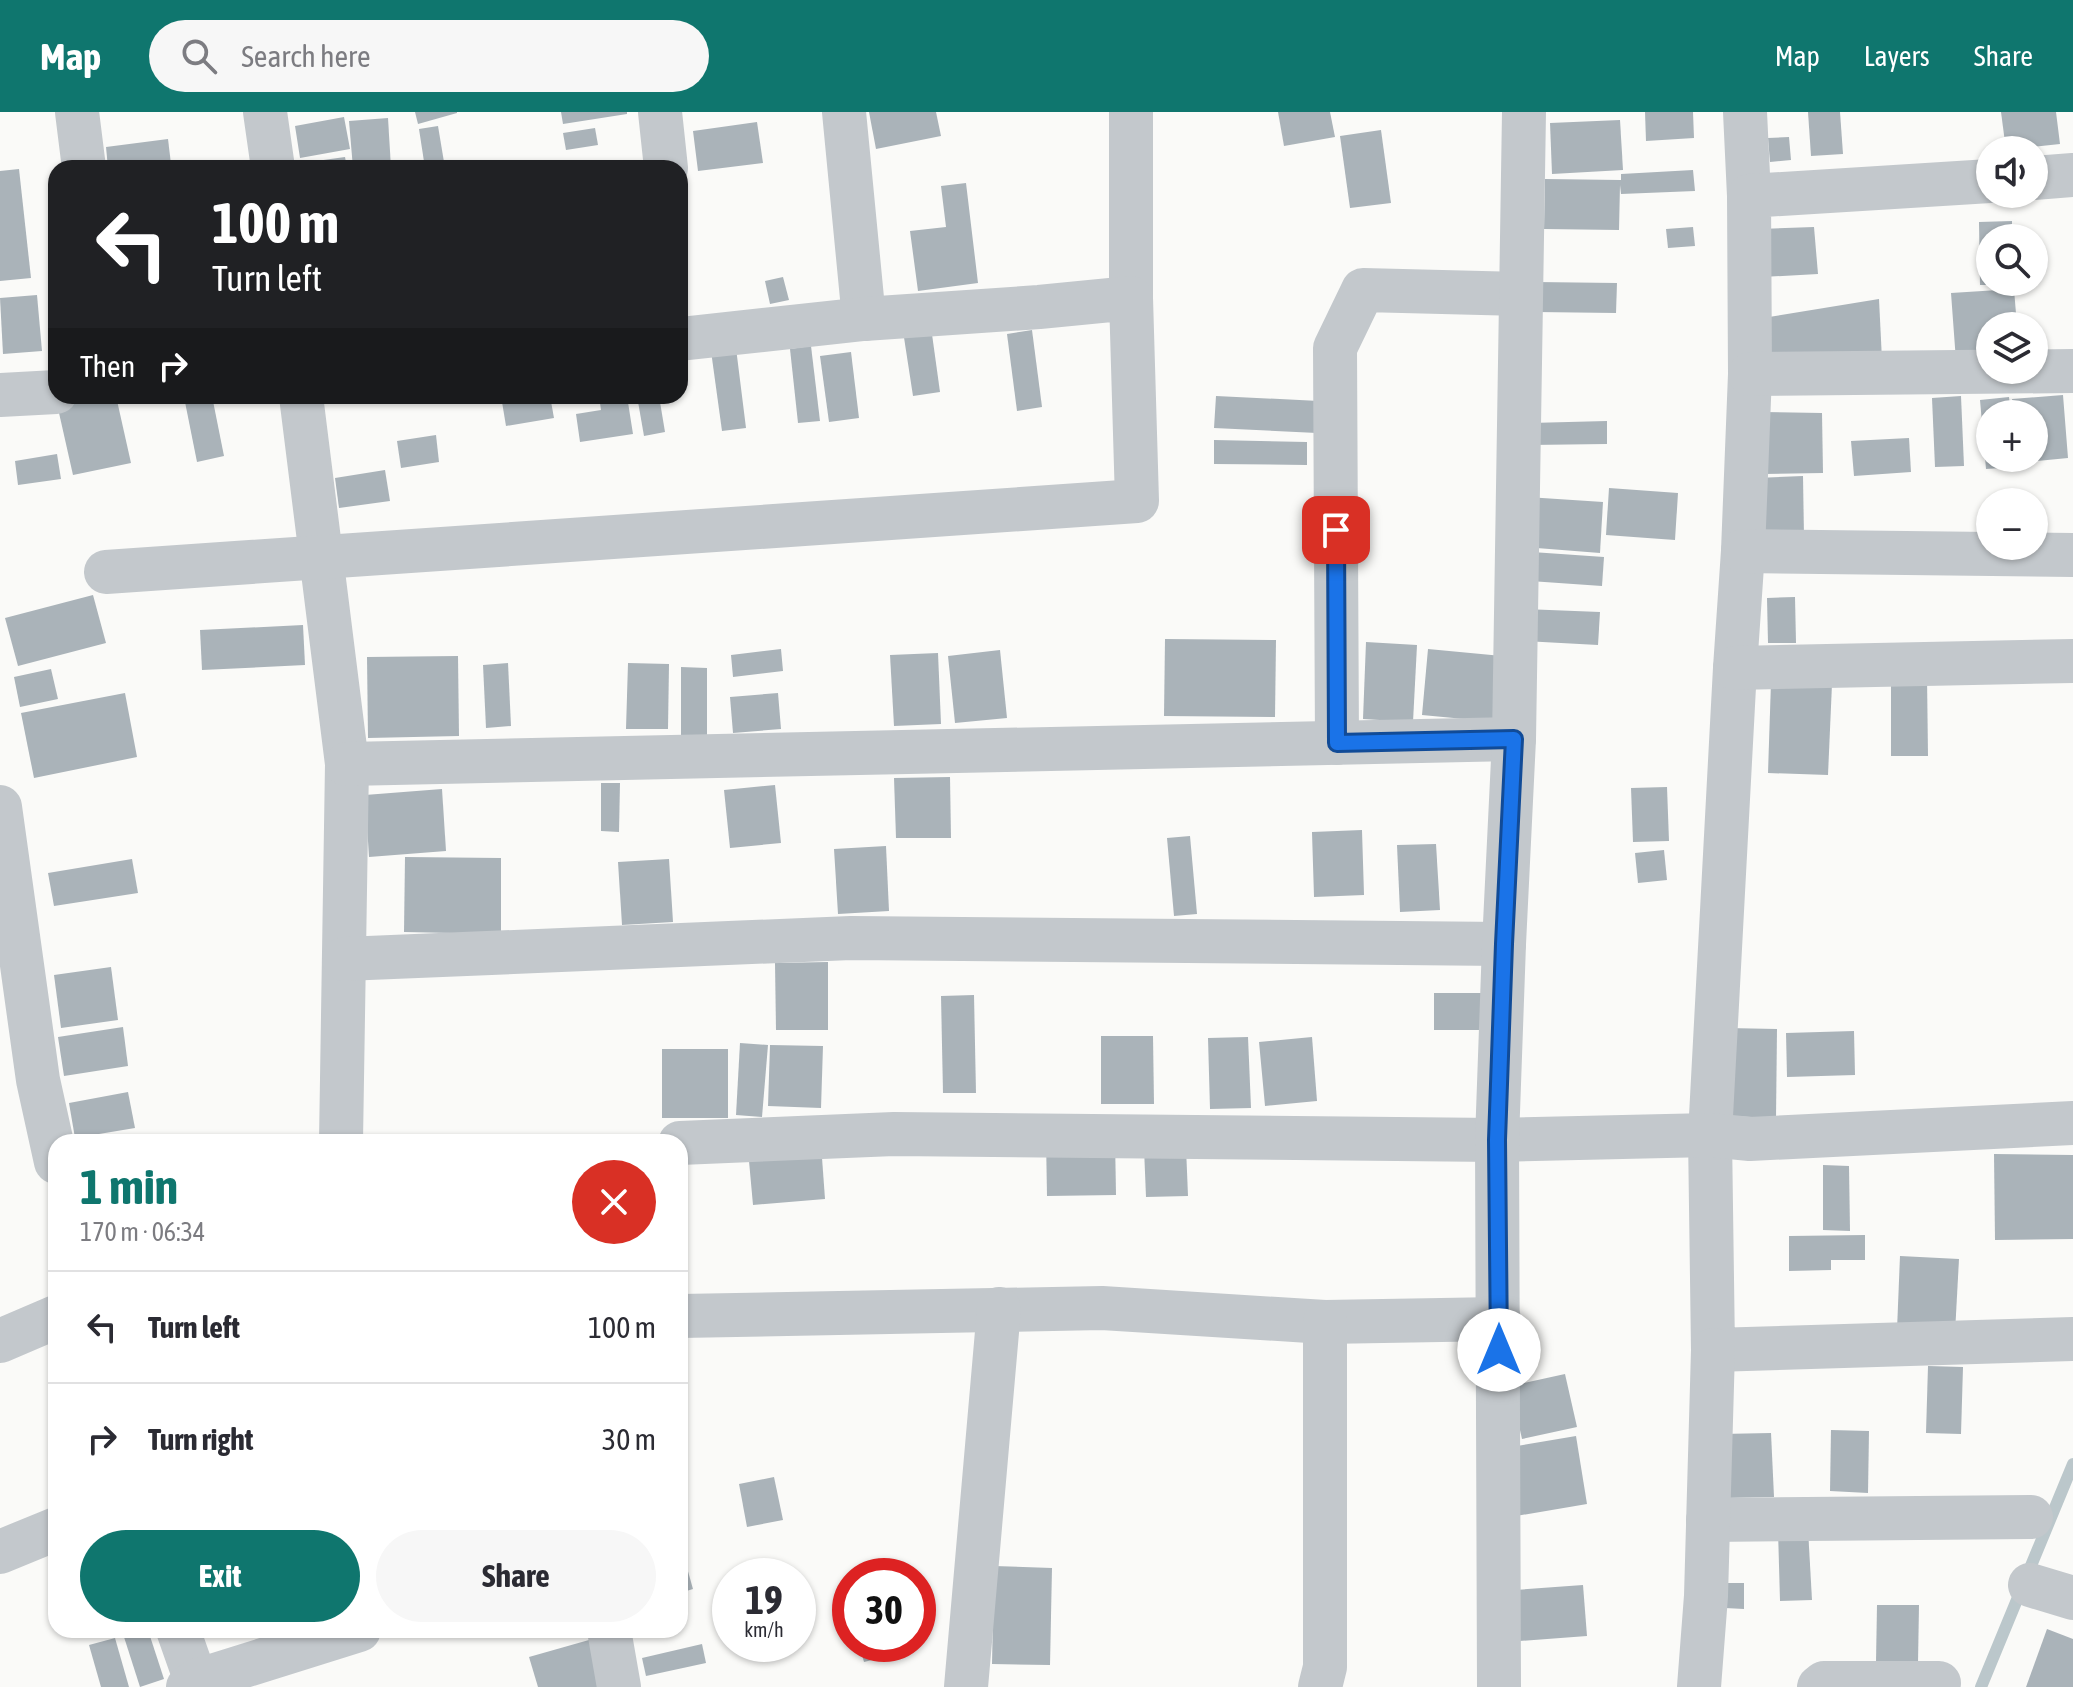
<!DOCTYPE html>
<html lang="en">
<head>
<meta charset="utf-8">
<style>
  :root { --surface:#fff; --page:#f7f7f7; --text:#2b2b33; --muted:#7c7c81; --line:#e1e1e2; --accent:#0f766e }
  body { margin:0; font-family:"Asap Condensed",sans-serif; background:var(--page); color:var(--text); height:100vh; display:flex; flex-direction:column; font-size:30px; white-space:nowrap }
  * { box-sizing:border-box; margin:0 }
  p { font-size:26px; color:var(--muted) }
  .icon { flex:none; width:44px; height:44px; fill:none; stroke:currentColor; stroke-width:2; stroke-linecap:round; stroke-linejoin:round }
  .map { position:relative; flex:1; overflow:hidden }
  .details { position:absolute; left:48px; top:1022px; width:640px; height:504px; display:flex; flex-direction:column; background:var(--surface); border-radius:24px; box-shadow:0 2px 6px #0004 }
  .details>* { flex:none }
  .guide { position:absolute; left:48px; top:48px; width:640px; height:244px; border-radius:24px; box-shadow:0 2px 6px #0004; background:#202124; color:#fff; overflow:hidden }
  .controls { position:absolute; left:1976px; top:24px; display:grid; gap:16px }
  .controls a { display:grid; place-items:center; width:72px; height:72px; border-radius:50%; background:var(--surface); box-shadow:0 2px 6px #0004; font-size:40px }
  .speed { position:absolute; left:712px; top:1446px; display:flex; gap:16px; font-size:40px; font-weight:700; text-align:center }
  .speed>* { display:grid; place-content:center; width:104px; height:104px; border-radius:50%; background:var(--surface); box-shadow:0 2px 6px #0004; line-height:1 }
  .speed small { font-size:20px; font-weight:400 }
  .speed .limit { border:12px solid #d22; background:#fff; color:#111 }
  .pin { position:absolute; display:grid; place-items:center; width:68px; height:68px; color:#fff; margin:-34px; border-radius:16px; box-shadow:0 4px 12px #0006 }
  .me { position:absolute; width:88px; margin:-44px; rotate:0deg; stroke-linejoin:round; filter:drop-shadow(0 0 6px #0008) }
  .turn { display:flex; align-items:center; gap:28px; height:168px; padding:0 32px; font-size:36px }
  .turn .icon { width:104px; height:104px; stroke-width:2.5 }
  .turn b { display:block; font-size:56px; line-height:68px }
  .then { display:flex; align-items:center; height:76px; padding:0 32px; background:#0003; gap:16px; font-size:30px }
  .round { display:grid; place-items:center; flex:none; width:84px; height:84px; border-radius:42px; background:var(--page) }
  .summary { display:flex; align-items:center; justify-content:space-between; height:136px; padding:0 32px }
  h1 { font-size:48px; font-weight:700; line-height:60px; color:var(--accent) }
  .action { display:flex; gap:16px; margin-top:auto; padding:16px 32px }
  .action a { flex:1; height:92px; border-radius:48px; background:var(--accent); color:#fff; font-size:32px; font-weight:700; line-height:92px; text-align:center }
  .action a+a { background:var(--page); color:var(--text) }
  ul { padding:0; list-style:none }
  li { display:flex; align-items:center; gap:24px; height:112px; padding:0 32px; border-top:2px solid var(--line) }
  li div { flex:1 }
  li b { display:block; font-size:30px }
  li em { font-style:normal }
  header { display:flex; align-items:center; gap:48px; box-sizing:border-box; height:112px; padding:0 40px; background:var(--accent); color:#fff }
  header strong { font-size:38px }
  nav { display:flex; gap:44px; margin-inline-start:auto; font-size:28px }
  .search { width:560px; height:72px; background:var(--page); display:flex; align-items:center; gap:20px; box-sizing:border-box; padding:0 28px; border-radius:44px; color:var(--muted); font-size:30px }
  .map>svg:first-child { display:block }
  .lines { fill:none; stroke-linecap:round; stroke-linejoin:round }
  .stream { stroke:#bbc7cb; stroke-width:12 }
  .building { fill:#aab3b9 }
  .minor { stroke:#c3c8cc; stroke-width:44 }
  .route-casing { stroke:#114b97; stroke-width:20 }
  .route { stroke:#1a73e8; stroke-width:14 }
</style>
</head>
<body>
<header>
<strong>Map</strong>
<div class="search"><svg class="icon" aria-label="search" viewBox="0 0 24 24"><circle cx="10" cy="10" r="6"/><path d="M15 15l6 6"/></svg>Search here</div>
<nav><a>Map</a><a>Layers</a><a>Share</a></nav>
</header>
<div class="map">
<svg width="2073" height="1575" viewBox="0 0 2073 1575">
  <rect width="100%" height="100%" fill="#fafaf8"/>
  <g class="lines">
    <polyline class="stream" points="1981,1575 2073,1352"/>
  </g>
  <g class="building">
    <polygon points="415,0 457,0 457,1 418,12"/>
    <polygon points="561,0 627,0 627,2 563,12"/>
    <polygon points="869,0 936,0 941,24 876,37"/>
    <polygon points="1278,0 1330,0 1335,25 1284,34"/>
    <polygon points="1645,0 1693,0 1694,26 1646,29"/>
    <polygon points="1808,0 1840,0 1843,42 1811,44"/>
    <polygon points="2001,0 2056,0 2060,32 2006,38"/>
    <polygon points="344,5 350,37 300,46 295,14"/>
    <polygon points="388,6 391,56 353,56 349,9"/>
    <polygon points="1620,8 1623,58 1552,62 1550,11"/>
    <polygon points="757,10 763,51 698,59 693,19"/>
    <polygon points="438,14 445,56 425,56 419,17"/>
    <polygon points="595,16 598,33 566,38 563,21"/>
    <polygon points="1381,18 1391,91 1350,96 1340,24"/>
    <polygon points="1789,25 1791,48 1770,50 1768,26"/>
    <polygon points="168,27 171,52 135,56 108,56 106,35"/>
    <polygon points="345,45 347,56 302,56 302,51"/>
    <polygon points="19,57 31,166 0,169 0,59"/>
    <polygon points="1693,58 1695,79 1621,82 1620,73 1619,118 1544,117 1545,67 1621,68 1621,62"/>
    <polygon points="966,71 978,171 918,179 910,119 946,115 941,74"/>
    <polygon points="2012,109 2012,126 1990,126 1990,173 1980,173 1979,110"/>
    <polygon points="1693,115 1695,134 1668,136 1666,117"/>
    <polygon points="1814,115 1818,162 1762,165 1760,117"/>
    <polygon points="783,165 789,188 770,192 765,169"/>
    <polygon points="1536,170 1617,171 1616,201 1536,200"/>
    <polygon points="2014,177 2017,214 1990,214 1990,246 1956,249 1951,181"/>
    <polygon points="37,183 42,239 3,242 0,186"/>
    <polygon points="1879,187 1882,248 1771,253 1769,205"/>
    <polygon points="931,215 940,280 913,284 903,219"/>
    <polygon points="1032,218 1042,295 1017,299 1007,222"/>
    <polygon points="811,234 820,309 798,311 790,237"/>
    <polygon points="736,236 746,316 722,319 711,239"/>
    <polygon points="851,240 859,306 829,310 820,244"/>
    <polygon points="2063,283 2068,346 2018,351 2018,346 2034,346 2034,302 2014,302 2012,287"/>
    <polygon points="92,284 116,284 131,351 73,363 57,292"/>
    <polygon points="190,284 212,284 224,344 197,350 184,285"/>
    <polygon points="501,284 550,284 554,306 506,314"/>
    <polygon points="599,284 627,284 633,322 580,330 576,302 601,298"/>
    <polygon points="637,284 659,284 665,320 644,324"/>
    <polygon points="1216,284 1319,289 1317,321 1214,316"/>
    <polygon points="1961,284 1964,354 1935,355 1932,286"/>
    <polygon points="2009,285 2011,302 1990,302 1990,346 2015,346 2016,355 1986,357 1980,288"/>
    <polygon points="1763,300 1822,301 1823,361 1763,362"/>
    <polygon points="1607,309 1607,332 1530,333 1530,311"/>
    <polygon points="436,323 439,350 401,356 397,329"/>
    <polygon points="1909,326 1911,360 1854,364 1851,329"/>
    <polygon points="1214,328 1307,330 1307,353 1214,352"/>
    <polygon points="57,342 61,367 18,373 15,349"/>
    <polygon points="385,358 390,389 339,396 335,366"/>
    <polygon points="1803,364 1804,425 1759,427 1756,366"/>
    <polygon points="1609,376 1678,381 1675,428 1606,423"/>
    <polygon points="1527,385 1603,390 1600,441 1523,435"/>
    <polygon points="1532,440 1604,445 1602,474 1530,469"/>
    <polygon points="93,483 106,531 18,554 5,506"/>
    <polygon points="1795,485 1796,531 1768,531 1767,486"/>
    <polygon points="1524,497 1600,500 1598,533 1522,529"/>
    <polygon points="303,513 305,553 202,558 200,518"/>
    <polygon points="1165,527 1276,528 1275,605 1164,604"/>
    <polygon points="1366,530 1417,533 1413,610 1363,607"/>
    <polygon points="781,537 783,559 733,565 731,543"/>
    <polygon points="1428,537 1502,544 1496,610 1422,603"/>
    <polygon points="1000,538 1007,606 955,611 948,544"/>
    <polygon points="938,541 941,612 894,614 890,543"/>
    <polygon points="458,544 459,624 368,626 367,545"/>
    <polygon points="508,551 511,614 486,616 483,553"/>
    <polygon points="628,551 669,552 668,617 626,617"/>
    <polygon points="681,555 707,556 707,626 681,627"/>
    <polygon points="51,557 58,587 20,595 14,565"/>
    <polygon points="1927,564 1928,644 1891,644 1891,565"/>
    <polygon points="1771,570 1832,572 1828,663 1768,661"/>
    <polygon points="125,581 137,645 34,666 21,601"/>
    <polygon points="778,581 781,617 733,621 730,585"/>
    <polygon points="950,665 951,726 896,726 894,666"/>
    <polygon points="601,671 620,671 619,720 601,719"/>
    <polygon points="775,673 781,731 730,736 724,678"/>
    <polygon points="1667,675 1669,729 1633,730 1631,676"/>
    <polygon points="442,677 446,739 369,745 365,683"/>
    <polygon points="1362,718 1364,783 1314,785 1312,720"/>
    <polygon points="1190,724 1197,802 1174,804 1167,726"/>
    <polygon points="1436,732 1440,798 1400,800 1397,733"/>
    <polygon points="886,734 889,799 838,802 834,737"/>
    <polygon points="1664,738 1667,768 1638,771 1635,741"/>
    <polygon points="405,745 501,746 501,822 404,820"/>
    <polygon points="132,747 138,781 54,794 48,761"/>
    <polygon points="669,747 673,810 622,813 618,750"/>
    <polygon points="828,850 828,918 776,918 775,851"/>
    <polygon points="111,855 118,908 61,916 54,863"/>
    <polygon points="1434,881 1482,881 1483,918 1434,918"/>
    <polygon points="974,883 976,981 943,981 941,884"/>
    <polygon points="123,915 128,954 64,964 58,925"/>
    <polygon points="1727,916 1777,917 1776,1006 1726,1004"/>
    <polygon points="1854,919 1855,963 1787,965 1786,921"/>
    <polygon points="1101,924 1153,924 1154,992 1101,992"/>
    <polygon points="1248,925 1251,996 1210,997 1208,926"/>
    <polygon points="1312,925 1317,989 1265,994 1259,930"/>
    <polygon points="740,931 768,933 762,1005 736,1003"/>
    <polygon points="770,933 823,934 821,996 768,994"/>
    <rect x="662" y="937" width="66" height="69"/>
    <polygon points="128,980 135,1016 75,1026 69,991"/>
    <polygon points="1046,1026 1115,1026 1116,1083 1047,1084"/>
    <polygon points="821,1032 825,1087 753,1093 748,1038"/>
    <polygon points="1186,1035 1188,1084 1146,1085 1144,1036"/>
    <polygon points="1994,1042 2073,1043 2073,1127 1995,1128"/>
    <polygon points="1823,1053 1849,1054 1850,1119 1823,1118"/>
    <polygon points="1865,1123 1865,1148 1831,1148 1831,1158 1789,1159 1789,1124"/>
    <polygon points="1900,1144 1959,1147 1955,1221 1897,1218"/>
    <polygon points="1928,1254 1963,1255 1961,1322 1926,1321"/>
    <polygon points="1565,1262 1577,1315 1522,1327 1510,1274"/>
    <polygon points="1831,1318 1869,1319 1868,1381 1830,1379"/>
    <polygon points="1771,1321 1774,1385 1724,1386 1721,1322"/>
    <polygon points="1576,1324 1587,1392 1516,1404 1505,1336"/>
    <polygon points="774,1365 783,1408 747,1415 739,1372"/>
    <polygon points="1808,1417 1812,1488 1780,1489 1778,1418"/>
    <polygon points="680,1431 693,1477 680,1481"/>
    <polygon points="994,1454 1052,1456 1050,1553 992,1552"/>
    <polygon points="1725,1471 1744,1471 1744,1497 1725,1496"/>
    <polygon points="1583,1473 1587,1524 1519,1529 1515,1478"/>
    <polygon points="1877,1493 1919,1493 1918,1551 1876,1550"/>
    <polygon points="2047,1517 2073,1527 2073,1575 2026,1575"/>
    <polygon points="148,1518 164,1567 140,1575 124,1525"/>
    <polygon points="115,1526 129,1575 101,1575 89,1533"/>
    <polygon points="596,1526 610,1575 538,1575 529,1545"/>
    <polygon points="702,1532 706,1551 646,1564 642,1546"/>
    <polygon points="859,1532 881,1532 884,1545 864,1550"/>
  </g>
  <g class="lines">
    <g class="minor">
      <polyline points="77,0 84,56"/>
      <polyline points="265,0 273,56"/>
      <polyline points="660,0 666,56"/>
      <polyline points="844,0 864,207"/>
      <polyline points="1131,0 1131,186"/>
      <polyline points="1745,0 1749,84"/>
      <polyline points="2034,66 2073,63"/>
      <polyline points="1990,69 1749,84 1750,262 1743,439 1735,556 1710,1023 1713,1238 2073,1227"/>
      <polyline points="1750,262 2073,259"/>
      <polyline points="0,283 56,280"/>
      <polyline points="301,284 347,652 341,1030"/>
      <polyline points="1743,439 2073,443"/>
      <polyline points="106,460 1137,389 1131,186 1039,195 864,207 680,227"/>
      <polyline points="1735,556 2073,549"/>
      <polyline points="1337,631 1335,236 1363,178 1521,182"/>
      <polyline points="347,652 1514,627"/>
      <polyline points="0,695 38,968 56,1050"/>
      <polyline points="344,847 851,826 1504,832"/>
      <polyline points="680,1031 894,1022 1497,1028 1710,1023 1750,1027 2073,1011"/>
      <polyline points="680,1204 1102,1196 1325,1210 1499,1207"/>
      <polyline points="0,1229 56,1205"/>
      <polyline points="1708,1408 2031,1405"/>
      <polyline points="0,1440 56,1417"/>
      <polyline points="2030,1473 2073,1486"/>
      <polyline points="178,1518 196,1569"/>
      <polyline points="609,1518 619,1575"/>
      <polyline points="188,1575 196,1569 359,1518"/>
      <polyline points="966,1575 999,1197"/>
      <polyline points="1320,1575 1325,1555 1325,1210"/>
      <polyline points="1499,1575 1497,1028 1504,832 1514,627 1524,0"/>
      <polyline points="1699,1575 1706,1484 1713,1238"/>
      <polyline points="1819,1575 1824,1571 1939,1571"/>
    </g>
  </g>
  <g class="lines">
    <g class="route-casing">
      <polyline id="route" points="1336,418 1337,631 1514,627 1504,832 1497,1028 1499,1238"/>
    </g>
    <use href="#route" class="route"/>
  </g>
</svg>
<div class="controls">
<a><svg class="icon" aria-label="sound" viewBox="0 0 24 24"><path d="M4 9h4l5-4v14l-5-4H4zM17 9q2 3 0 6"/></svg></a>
<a><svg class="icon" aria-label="search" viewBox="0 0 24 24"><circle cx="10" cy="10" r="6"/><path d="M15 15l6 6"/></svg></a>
<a><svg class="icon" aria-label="layers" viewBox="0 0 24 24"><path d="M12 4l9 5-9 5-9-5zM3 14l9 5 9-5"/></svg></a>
<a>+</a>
<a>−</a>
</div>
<div class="speed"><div>19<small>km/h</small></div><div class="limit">30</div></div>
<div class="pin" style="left:1336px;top:418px;background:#d93025"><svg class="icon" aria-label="arrive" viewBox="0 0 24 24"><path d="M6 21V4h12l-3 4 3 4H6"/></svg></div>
<svg class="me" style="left:1499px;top:1238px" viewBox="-20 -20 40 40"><circle r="19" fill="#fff"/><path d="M0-13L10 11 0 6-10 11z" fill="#1a73e8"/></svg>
<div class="guide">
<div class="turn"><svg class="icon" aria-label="left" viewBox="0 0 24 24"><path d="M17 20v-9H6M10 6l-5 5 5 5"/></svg><div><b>100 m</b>Turn left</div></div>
<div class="then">Then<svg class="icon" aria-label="right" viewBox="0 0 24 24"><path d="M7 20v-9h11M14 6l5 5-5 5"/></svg></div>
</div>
<section class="details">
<div class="summary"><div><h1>1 min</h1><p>170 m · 06:34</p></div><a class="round" style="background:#d93025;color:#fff"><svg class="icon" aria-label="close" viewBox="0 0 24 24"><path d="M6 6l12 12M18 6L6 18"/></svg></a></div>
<ul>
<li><svg class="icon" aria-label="left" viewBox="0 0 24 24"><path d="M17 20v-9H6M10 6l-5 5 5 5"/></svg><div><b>Turn left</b></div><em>100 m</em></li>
<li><svg class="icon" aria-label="right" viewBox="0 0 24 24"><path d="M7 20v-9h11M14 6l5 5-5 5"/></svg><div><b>Turn right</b></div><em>30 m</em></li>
</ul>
<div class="action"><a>Exit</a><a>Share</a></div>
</section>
</div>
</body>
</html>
